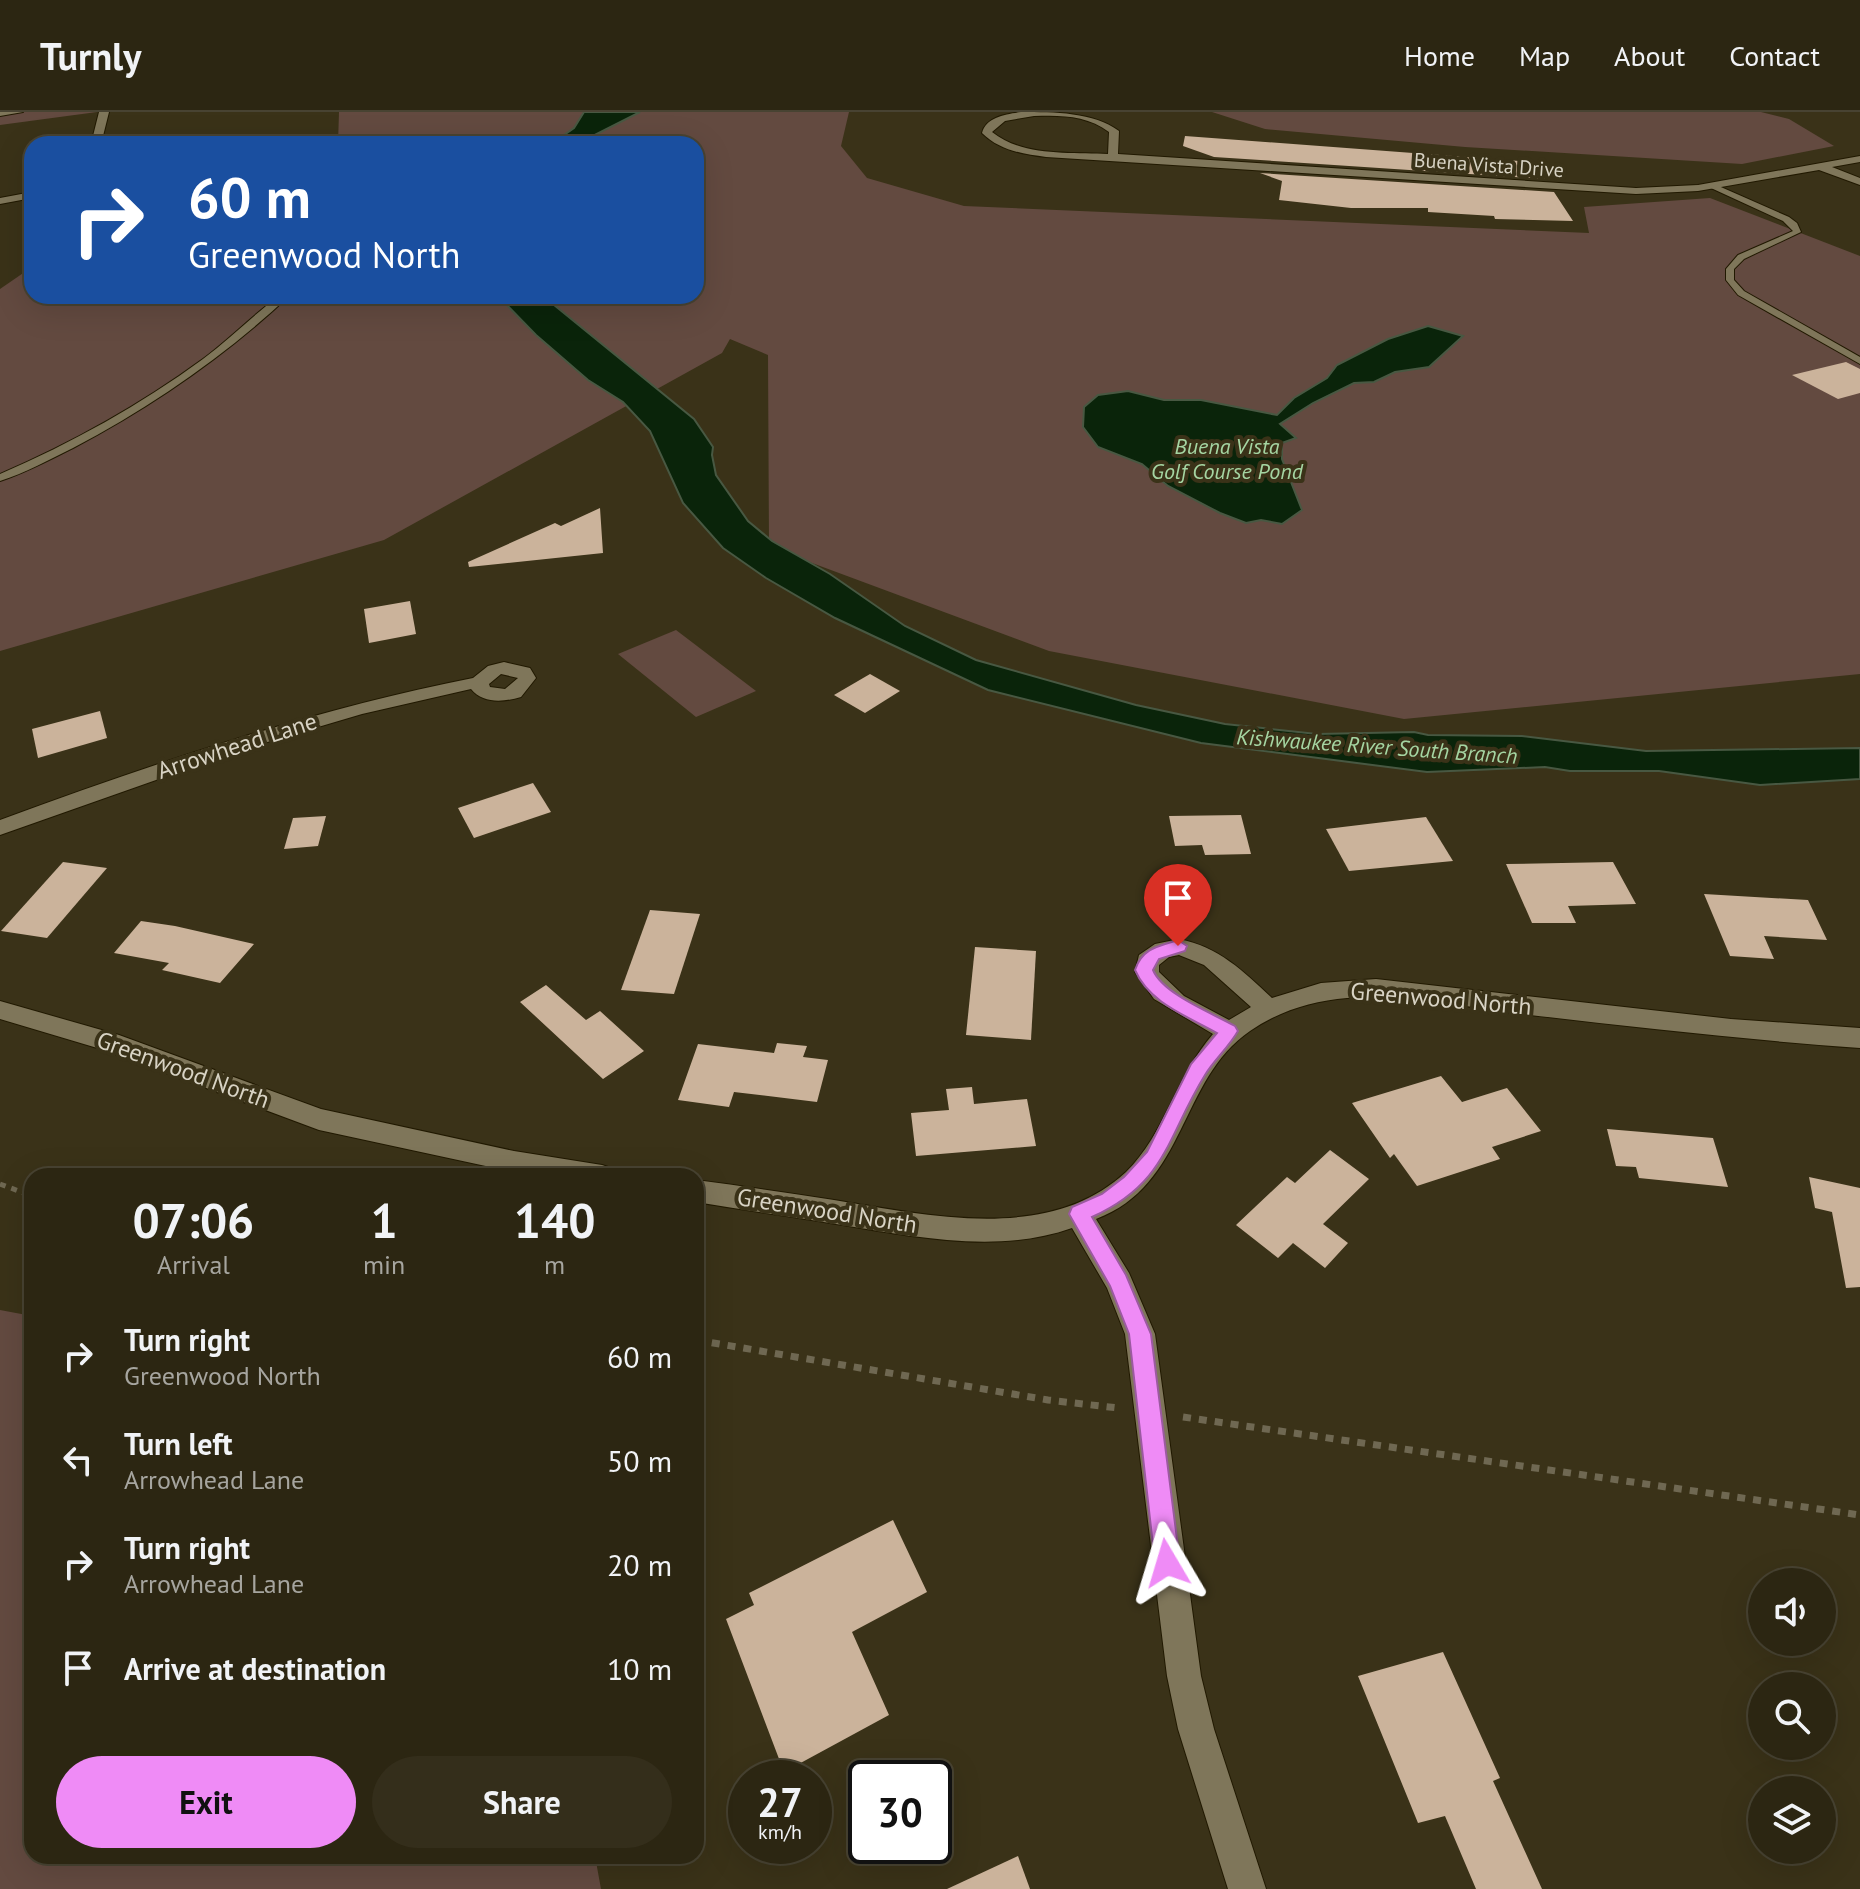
<!DOCTYPE html>
<html lang="en">
<head>
<meta charset="utf-8">
<style>
  :root { --surface:#2c2612; --page:#342e1b; --text:#f1f3f6; --muted:#a6a59f; --line:#484332; --accent:#ef8bf6 }
  body { margin:0; font-family:"PT Sans",sans-serif; background:var(--page); color:var(--text); height:100vh; display:flex; flex-direction:column; font-size:30px; white-space:nowrap }
  * { box-sizing:border-box; margin:0 }
  p { font-size:26px; color:var(--muted) }
  .icon { flex:none; width:44px; height:44px; fill:none; stroke:currentColor; stroke-width:2; stroke-linecap:round; stroke-linejoin:round }
  .map { position:relative; flex:1; overflow:hidden }
  .details { position:absolute; left:24px; top:1056px; width:680px; height:696px; display:flex; flex-direction:column; background:var(--surface); border-radius:24px; box-shadow:0 8px 32px #0002,0 0 0 2px var(--line) }
  .details>* { flex:none }
  .guide { position:absolute; left:24px; top:24px; width:680px; height:168px; border-radius:24px; box-shadow:0 8px 32px #0002,0 0 0 2px var(--line); background:#1a4fa0; color:#fff; overflow:hidden }
  .tools { position:absolute; left:1748px; top:1456px; display:grid; gap:16px }
  .tools a { display:grid; place-items:center; width:88px; height:88px; border-radius:50%; background:var(--surface); box-shadow:0 8px 32px #0002,0 0 0 2px var(--line); font-size:40px }
  .speed { position:absolute; left:728px; top:1648px; display:flex; gap:16px; font-size:40px; font-weight:700; text-align:center }
  .speed>* { display:grid; place-content:center; width:104px; height:104px; border-radius:50%; background:var(--surface); box-shadow:0 8px 32px #0002,0 0 0 2px var(--line); line-height:1 }
  .speed small { font-size:20px; font-weight:400 }
  .speed .limit { border:4px solid #111; border-radius:12px; background:#fff; color:#111 }
  .pin { position:absolute; display:grid; place-items:center; width:68px; height:68px; color:#fff; margin:-82px -34px; border-radius:50% 50% 50% 0; rotate:-45deg; box-shadow:0 0 8px #0007 }
  .pin .icon { rotate:45deg }
  .me { position:absolute; width:88px; margin:-44px; rotate:353deg; stroke-linejoin:round; filter:drop-shadow(0 0 6px #0008) }
  .turn { display:flex; align-items:center; gap:28px; height:168px; padding:0 32px; font-size:36px }
  .turn .icon { width:104px; height:104px; stroke-width:2.5 }
  .turn b { display:block; font-size:56px; line-height:68px }
  .eta { display:flex; justify-content:space-evenly; align-items:center; height:136px; text-align:center }
  .eta b { font-size:48px; font-weight:700; line-height:56px }
  .cta { display:flex; gap:16px; margin-top:auto; padding:16px 32px }
  .cta a { flex:1; height:92px; border-radius:48px; background:var(--accent); color:#111; font-size:32px; font-weight:700; line-height:92px; text-align:center }
  .cta a+a { background:var(--page); color:var(--text) }
  ul { padding:0; list-style:none }
  li { display:flex; align-items:center; gap:24px; height:104px; padding:0 32px }
  li div { flex:1 }
  li b { display:block; font-size:30px }
  li em { font-style:normal }
  header { display:flex; align-items:center; gap:48px; box-sizing:border-box; height:112px; padding:0 40px; background:var(--surface); border-bottom:2px solid var(--line) }
  header strong { font-size:38px }
  nav { display:flex; gap:44px; margin-inline-start:auto; font-size:28px }
  .map>svg:first-child { display:block }
  .green { fill:#634a40 }
  .water { fill:#0a240a; stroke:#485842; stroke-width:2 }
  .building { fill:#cbb39b }
  .lines { fill:none; stroke-linecap:round; stroke-linejoin:round }
  .service-casing { stroke:#211901; stroke-width:2 }
  .minor-casing { stroke:#211901; stroke-width:2 }
  .path-far1 { stroke:#6f6852; stroke-width:5; stroke-dasharray:6 6; stroke-linecap:butt }
  .path { stroke:#6f6852; stroke-width:7; stroke-dasharray:8 8; stroke-linecap:butt }
  .service { fill:#7f765a; fill-rule:evenodd }
  .minor { fill:#7f765a; fill-rule:evenodd }
  .route { fill:#ef8bf6; stroke:#9b5aa0; stroke-width:2 }
  .labels { text-anchor:middle; stroke-width:8; stroke-linejoin:round; paint-order:stroke }
  .far-street-label { font-size:20px; fill:#d8d3c4; stroke:#3a3218 }
  .far-water-label { font-size:22px; font-style:italic; fill:#a5d5a2; stroke:#3a3218 }
  .street-label { font-size:24px; fill:#d8d3c4; stroke:#3a3218 }
</style>
</head>
<body>
<header>
<strong>Turnly</strong>
<nav><a>Home</a><a>Map</a><a>About</a><a>Contact</a></nav>
</header>
<div class="map">
<svg width="1860" height="1777" viewBox="0 0 1860 1777">
  <rect width="100%" height="100%" fill="#3a3218"/>
  <g class="green">
    <polygon points="0,0 97,0 0,13"/>
    <polygon points="339,0 849,0 841,34 867,66 964,94 1589,121 1584,95 1710,86 1860,144 1860,562 1404,607 1049,539 769,435 768,243 730,227 722,241 384,428 0,539 0,177 32,155 32,184 696,184 696,32 465,32 458,29 338,32"/>
    <polygon points="1212,0 1761,0 1789,7 1834,34 1742,52 1465,35 1265,17"/>
    <polygon points="676,518 756,579 696,605 618,542"/>
    <polygon points="0,1198 32,1204 32,1744 595,1744 601,1777 0,1777"/>
  </g>
  <g class="water">
    <polygon points="584,0 640,0 577,32 551,32 574,16"/>
    <polygon points="498,184 543,184 694,307 713,335 712,343 716,363 748,409 772,429 830,462 905,514 976,548 1136,593 1225,612 1317,622 1414,620 1428,623 1522,624 1646,639 1860,636 1860,667 1760,673 1659,659 1570,659 1545,655 1427,660 1201,631 988,578 835,506 766,466 723,436 683,391 650,319 623,290 588,268 536,223"/>
    <polygon points="1428,214 1463,224 1429,255 1395,260 1374,270 1354,271 1313,291 1280,312 1296,326 1282,331 1282,347 1302,398 1282,412 1261,408 1246,411 1220,401 1168,374 1142,352 1098,335 1083,315 1084,295 1098,283 1128,279 1164,288 1201,288 1277,303 1294,286 1327,266 1337,253 1388,227"/>
  </g>
  <g class="building">
    <polygon points="1185,24 1532,50 1545,67 1214,45 1183,34"/>
    <polygon points="1260,61 1554,80 1573,109 1495,107 1494,104 1428,100 1428,96 1351,96 1279,88 1282,69"/>
    <polygon points="1846,250 1860,257 1860,281 1838,287 1792,263"/>
    <polygon points="600,396 603,441 469,455 468,450 555,411 561,414"/>
    <polygon points="410,489 416,522 369,531 364,497"/>
    <polygon points="870,562 900,579 865,601 834,583"/>
    <polygon points="100,599 107,626 38,646 32,617"/>
    <polygon points="533,671 551,700 474,726 458,696"/>
    <polygon points="1241,703 1251,742 1205,743 1202,733 1175,734 1169,704"/>
    <polygon points="326,704 318,734 284,737 293,706"/>
    <polygon points="1426,705 1453,749 1349,759 1326,717"/>
    <polygon points="63,750 107,756 47,826 1,819"/>
    <polygon points="1613,750 1636,792 1568,794 1576,811 1532,811 1506,752"/>
    <polygon points="1704,782 1808,788 1827,828 1764,824 1774,847 1730,844"/>
    <polygon points="650,798 700,802 674,882 621,878"/>
    <polygon points="141,809 175,814 254,832 220,871 162,858 169,851 114,841"/>
    <polygon points="975,835 1036,839 1031,928 966,923"/>
    <polygon points="546,873 586,908 600,899 644,939 603,967 520,890"/>
    <polygon points="777,931 807,934 803,945 828,948 817,990 734,980 729,995 678,988 698,932 774,941"/>
    <polygon points="1441,964 1462,990 1507,976 1541,1019 1492,1035 1500,1047 1417,1074 1394,1042 1390,1046 1352,991"/>
    <polygon points="972,975 974,992 1027,987 1036,1034 916,1044 911,1001 949,998 946,977"/>
    <polygon points="1607,1017 1713,1026 1728,1075 1639,1066 1636,1055 1616,1054"/>
    <polygon points="1330,1038 1369,1067 1323,1112 1348,1131 1325,1156 1293,1131 1278,1146 1236,1113 1287,1065 1295,1071"/>
    <polygon points="1809,1065 1860,1076 1860,1175 1846,1176 1832,1100 1815,1096"/>
    <polygon points="893,1408 927,1480 852,1520 889,1603 784,1660 726,1507 754,1493 749,1481"/>
    <polygon points="1443,1540 1500,1666 1493,1669 1542,1777 1476,1777 1445,1704 1418,1711 1358,1564"/>
    <polygon points="1018,1744 1030,1777 947,1777"/>
  </g>
  <g class="lines">
    <g class="service-casing">
      <g id="service">
        <polygon points="0,0 23,0 0,4"/>
        <polygon points="457,23 472,23 496,32 485,32 471,27 350,32"/>
        <polygon points="1714,72 1789,105 1797,111 1801,120 1744,147 1734,157 1734,168 1744,179 1860,245 1860,252 1738,183 1726,168 1726,157 1738,143 1793,119 1783,109 1711,76"/>
        <path d="M279,184h10c-64,60 -138,111 -216,152 -24,12 -48,25 -73,33v-7c72,-31 140,-69 203,-115 27,-20 50,-44 76,-63z"/>
      </g>
    </g>
    <g class="minor-casing">
      <g id="minor">
        <polygon points="99,0 109,0 101,32 91,32"/>
        <path d="M1021,0c33,0 73,0 98,19l-1,23 518,34 62,-3 162,-29v6l-28,5 28,11v7l-41,-15 -121,21 -62,3 -590,-37c-24,-3 -47,-7 -64,-24 4,-16 24,-19 39,-21zM1034,4c26,-1 53,-1 75,16l-1,22c-37,-2 -85,3 -116,-22l13,-11z"/>
        <polygon points="32,80 32,86 0,92 0,86"/>
        <path d="M504,550l26,6 6,10 -15,19c-17,5 -38,7 -50,-8l-109,25 -118,35 -244,86v-15c155,-57 311,-110 473,-142l15,-12zM501,562l17,4 -13,11 -15,-2 -1,-3z"/>
        <path d="M1179,827c40,8 64,32 93,59l49,-15 55,-4 355,40 129,9v20c-113,-8 -226,-21 -338,-34 -58,-7 -117,-21 -175,-16 -35,3 -68,13 -97,33 -71,48 -63,154 -154,188l33,54 26,61 46,342 13,53 52,160h-38l-50,-160 -11,-53 -42,-342 -18,-46 -35,-60c-76,27 -159,8 -236,-4 -47,-8 -93,-14 -140,-22v-22c46,6 92,13 138,20 93,15 215,44 292,-28 39,-38 51,-97 87,-138l-59,-35 -19,-27 4,-17 16,-11zM1179,843l25,10 47,42 -22,13 -45,-24 -25,-24v-7l10,-8z"/>
        <polygon points="0,889 119,923 321,997 514,1039 602,1053 611,1056 615,1064 532,1064 319,1018 104,938 0,907"/>
      </g>
    </g>
    <polyline class="path-far1" points="0,1072 32,1084"/>
    <g class="path">
      <polyline points="696,1228 1048,1288 1118,1296"/>
      <polyline points="1183,1305 1860,1403"/>
    </g>
    <use href="#service" class="service"/>
    <use href="#minor" class="minor"/>
  </g>
  <path class="route" d="M1178,828l9,6 -2,5 -26,8 -6,11c10,24 59,43 82,56l3,5c-9,16 -24,29 -33,44 -39,63 -38,108 -113,142l34,58 25,59 29,229 -4,9 -9,3 -9,-3 -3,-9 -26,-229 -19,-48 -41,-72 3,-7 30,-13 22,-17 23,-25 44,-88 26,-31c-30,-17 -68,-30 -82,-63 7,-22 24,-24 43,-30z"/>
  <g class="labels">
    <g class="far-street-label">
      <text transform="translate(1489 53) rotate(4)" y="7">Buena Vista Drive</text>
    </g>
    <g class="far-water-label">
      <text x="1227" y="342">Buena Vista<tspan x="1227" dy="25">Golf Course Pond</tspan></text>
      <text transform="translate(1377 634) rotate(4)" y="8">Kishwaukee River South Branch</text>
    </g>
    <g class="street-label">
      <text transform="translate(237 634) rotate(-18)" y="8">Arrowhead Lane</text>
      <text transform="translate(1441 887) rotate(5)" y="8">Greenwood North</text>
      <text transform="translate(183 958) rotate(20)" y="8">Greenwood North</text>
      <text transform="translate(827 1099) rotate(9)" y="8">Greenwood North</text>
    </g>
  </g>
</svg>
<div class="tools">
<a><svg class="icon" aria-label="sound" viewBox="0 0 24 24"><path d="M4 9h4l5-4v14l-5-4H4zM17 9q2 3 0 6"/></svg></a>
<a><svg class="icon" aria-label="search" viewBox="0 0 24 24"><circle cx="10" cy="10" r="6"/><path d="M15 15l6 6"/></svg></a>
<a><svg class="icon" aria-label="layers" viewBox="0 0 24 24"><path d="M12 4l9 5-9 5-9-5zM3 14l9 5 9-5"/></svg></a>
</div>
<div class="speed"><div>27<small>km/h</small></div><div class="limit">30</div></div>
<div class="pin" style="left:1178px;top:834px;background:#d93025"><svg class="icon" aria-label="arrive" viewBox="0 0 24 24"><path d="M6 21V4h12l-3 4 3 4H6"/></svg></div>
<svg class="me" style="left:1167px;top:1451px" viewBox="-20 -20 40 40"><path d="M0-17L14 15 0 8-14 15z" fill="#ef8bf6" stroke="#fff" stroke-width="4"/></svg>
<div class="guide">
<div class="turn"><svg class="icon" aria-label="right" viewBox="0 0 24 24"><path d="M7 20v-9h11M14 6l5 5-5 5"/></svg><div><b>60 m</b>Greenwood North</div></div>
</div>
<section class="details">
<div class="eta">
<div><b>07:06</b><p>Arrival</p></div>
<div><b>1</b><p>min</p></div>
<div><b>140</b><p>m</p></div>
</div>
<ul>
<li><svg class="icon" aria-label="right" viewBox="0 0 24 24"><path d="M7 20v-9h11M14 6l5 5-5 5"/></svg><div><b>Turn right</b><p>Greenwood North</p></div><em>60 m</em></li>
<li><svg class="icon" aria-label="left" viewBox="0 0 24 24"><path d="M17 20v-9H6M10 6l-5 5 5 5"/></svg><div><b>Turn left</b><p>Arrowhead Lane</p></div><em>50 m</em></li>
<li><svg class="icon" aria-label="right" viewBox="0 0 24 24"><path d="M7 20v-9h11M14 6l5 5-5 5"/></svg><div><b>Turn right</b><p>Arrowhead Lane</p></div><em>20 m</em></li>
<li><svg class="icon" aria-label="arrive" viewBox="0 0 24 24"><path d="M6 21V4h12l-3 4 3 4H6"/></svg><div><b>Arrive at destination</b></div><em>10 m</em></li>
</ul>
<div class="cta"><a>Exit</a><a>Share</a></div>
</section>
</div>
</body>
</html>
